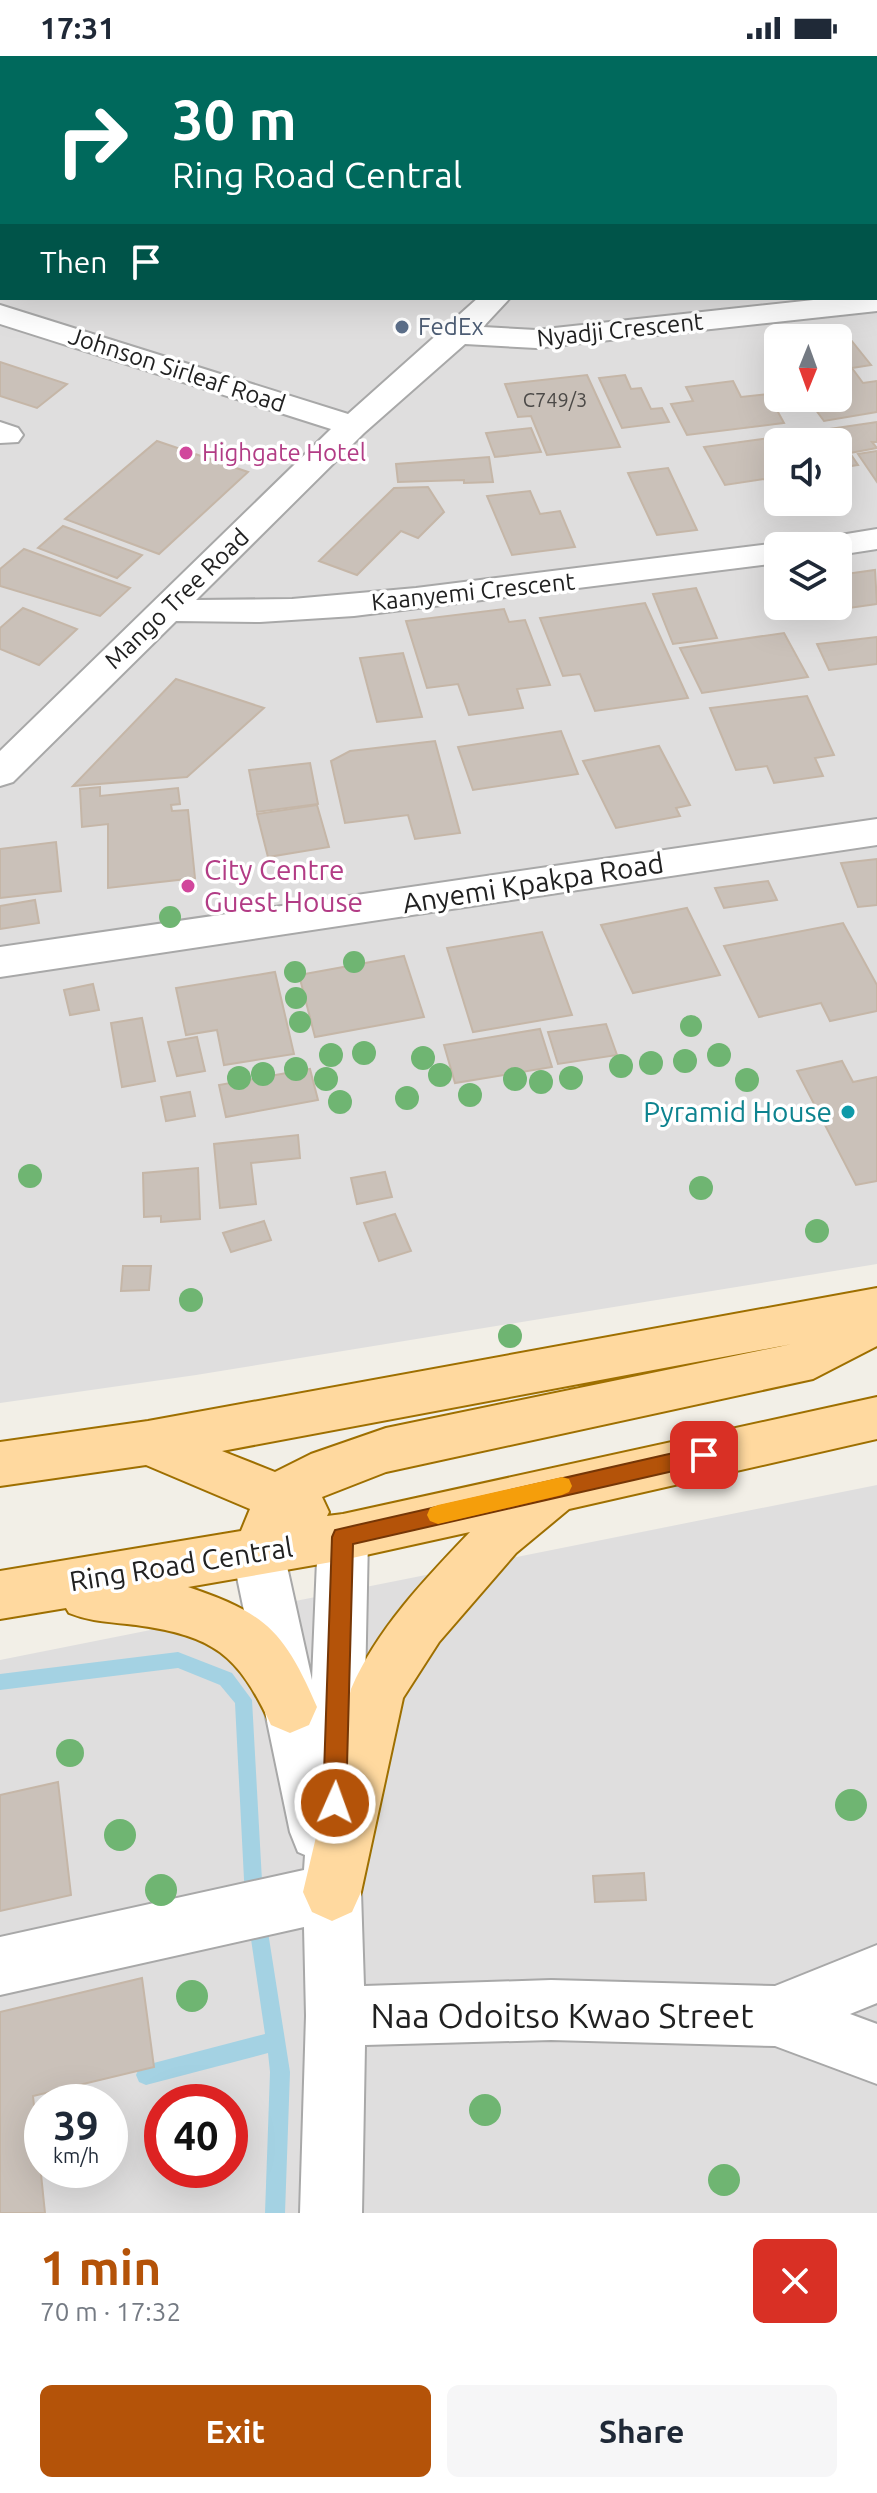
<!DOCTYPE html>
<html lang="en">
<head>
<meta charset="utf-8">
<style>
  :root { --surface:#fff; --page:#f6f6f7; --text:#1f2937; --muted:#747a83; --accent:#b45309 }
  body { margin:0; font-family:Ubuntu,sans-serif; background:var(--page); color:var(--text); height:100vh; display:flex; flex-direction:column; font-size:30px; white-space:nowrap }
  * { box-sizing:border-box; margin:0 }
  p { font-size:26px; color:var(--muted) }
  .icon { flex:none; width:44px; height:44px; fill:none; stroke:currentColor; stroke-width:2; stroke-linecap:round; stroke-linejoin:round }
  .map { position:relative; height:2157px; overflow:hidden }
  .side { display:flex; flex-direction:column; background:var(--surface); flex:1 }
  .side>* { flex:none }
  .hud { position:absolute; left:0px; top:0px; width:878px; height:244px; box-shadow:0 8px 32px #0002; background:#00695c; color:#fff; overflow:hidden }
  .needle { width:52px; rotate:181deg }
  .buttons { position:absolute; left:764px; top:268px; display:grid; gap:16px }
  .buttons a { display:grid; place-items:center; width:88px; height:88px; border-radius:12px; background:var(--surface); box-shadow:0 8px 32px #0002; font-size:40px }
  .speed { position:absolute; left:24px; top:2028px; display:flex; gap:16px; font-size:40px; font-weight:700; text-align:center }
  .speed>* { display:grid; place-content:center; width:104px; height:104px; border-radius:50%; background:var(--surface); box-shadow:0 8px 32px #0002; line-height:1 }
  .speed small { font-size:20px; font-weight:400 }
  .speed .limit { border:12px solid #d22; background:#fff; color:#111 }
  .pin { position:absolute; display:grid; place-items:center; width:68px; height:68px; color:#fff; margin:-34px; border-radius:16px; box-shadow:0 4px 12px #0006 }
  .me { position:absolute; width:88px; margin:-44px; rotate:2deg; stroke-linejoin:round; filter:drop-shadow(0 0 6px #0008) }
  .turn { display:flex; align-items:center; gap:28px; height:168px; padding:0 40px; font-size:36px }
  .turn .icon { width:104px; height:104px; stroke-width:2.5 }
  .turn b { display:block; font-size:56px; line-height:68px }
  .then { display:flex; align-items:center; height:76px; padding:0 40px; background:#0003; gap:16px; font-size:30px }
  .round { display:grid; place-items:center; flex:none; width:84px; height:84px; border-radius:12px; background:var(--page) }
  .overview { display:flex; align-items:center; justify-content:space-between; height:136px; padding:0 40px }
  h1 { font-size:48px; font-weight:700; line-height:60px; color:var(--accent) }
  .cta { display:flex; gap:16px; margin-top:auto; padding:16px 40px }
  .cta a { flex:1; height:92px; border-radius:12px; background:var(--accent); color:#fff; font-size:32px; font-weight:700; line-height:92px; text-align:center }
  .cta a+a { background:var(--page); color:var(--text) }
  .status { display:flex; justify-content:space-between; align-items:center; height:56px; padding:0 40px; background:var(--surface); direction:ltr }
  .status svg { height:22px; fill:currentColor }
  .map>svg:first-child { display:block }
  .residential { fill:#dfdede; fill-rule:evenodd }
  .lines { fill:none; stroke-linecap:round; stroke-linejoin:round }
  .stream { fill:#a4d2e3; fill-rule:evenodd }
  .building { fill:#cac1b9; stroke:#c5b6a7; stroke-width:2 }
  .minor-casing { stroke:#a8a8a8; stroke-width:4 }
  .major-casing { stroke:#9e6f00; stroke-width:4 }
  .minor { fill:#fff; fill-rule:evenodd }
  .major { fill:#ffd99f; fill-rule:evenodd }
  .tree { fill:#6fb572 }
  .route { fill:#b45309; stroke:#753606; stroke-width:2 }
  .slow { fill:#f59e0b }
  .service-dot { fill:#5c6f8a; stroke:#fff; stroke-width:3 }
  .hotel-dot { fill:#d1479c; stroke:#fff; stroke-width:3 }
  .culture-dot { fill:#0f9aa8; stroke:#fff; stroke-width:3 }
  .labels { text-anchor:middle; stroke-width:7; stroke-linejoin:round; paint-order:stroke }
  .far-number-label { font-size:20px; fill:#4b4947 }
  .far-service-label { font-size:24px; fill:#4e5e75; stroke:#fff; text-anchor:start }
  .far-street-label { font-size:24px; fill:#212121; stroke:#fff }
  .far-hotel-label { font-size:24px; fill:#b23c85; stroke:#fff; text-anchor:start }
  .hotel-label { font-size:28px; fill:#b23c85; stroke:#fff; text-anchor:start }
  .street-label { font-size:28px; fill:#212121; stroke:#fff }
  .culture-label { font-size:28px; fill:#0d838f; stroke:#fff; text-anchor:end }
  .near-street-label { font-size:34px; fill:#212121; stroke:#fff }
</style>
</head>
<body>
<div class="status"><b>17:31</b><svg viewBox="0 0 49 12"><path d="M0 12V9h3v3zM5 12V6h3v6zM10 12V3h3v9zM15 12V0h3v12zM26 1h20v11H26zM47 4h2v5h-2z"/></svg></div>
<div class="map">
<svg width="877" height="2157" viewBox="0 0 877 2157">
  <rect width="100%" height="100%" fill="#f2efe7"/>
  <g class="residential">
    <path d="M247,0h630v1208l-681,111 -196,28v-1166l2,-1v62h874v-240h-632zM778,282h60v60h-60zM778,386h60v60h-60zM778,490h60v60h-60z"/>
    <path d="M877,1429v728h-877v-553zM42,2046h68v68h-68zM162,2046h68v68h-68z"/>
  </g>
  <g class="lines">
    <g class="stream">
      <polygon points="178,1596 232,1617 252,1644 263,1843 260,1849 254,1852 248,1849 245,1843 235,1647 220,1629 178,1612 0,1634 0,1618"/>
      <polygon points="257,1854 263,1857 266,1863 290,2016 285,2157 265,2157 270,2016 268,1997 146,2029 139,2026 136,2019 139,2012 146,2009 265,1978 248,1863 251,1857"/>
    </g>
  </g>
  <g class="building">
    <polygon points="851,284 871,309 852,312 863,327 877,325 877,356 824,365 807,342 838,342 838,286"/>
    <polygon points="0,306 67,328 37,352 0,340"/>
    <polygon points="587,319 620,391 547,399 531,360 518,361 505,328"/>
    <polygon points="625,319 631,333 641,332 651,353 662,352 669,366 622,372 599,322"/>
    <polygon points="733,325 741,341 768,338 784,367 687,379 671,348 693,345 686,331"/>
    <polygon points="877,366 877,386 872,386 877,392 850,397 858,409 838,412 838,386 816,386 809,376"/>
    <polygon points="531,372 541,396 495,401 486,377"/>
    <polygon points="791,379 795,386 778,386 778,421 725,429 704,391"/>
    <polygon points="157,385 248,416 159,498 65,463"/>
    <polygon points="877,395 877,426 858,398"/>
    <polygon points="489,401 493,426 464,427 464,424 398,426 396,408"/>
    <polygon points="668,412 697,474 657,479 628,417"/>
    <polygon points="428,431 444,456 418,482 401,475 357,519 319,505 394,432"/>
    <polygon points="530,435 540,458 560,455 575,491 512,499 487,440"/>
    <polygon points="63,470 142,499 117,522 38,492"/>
    <polygon points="24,493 130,532 100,560 0,530 0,513"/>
    <polygon points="875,514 877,548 821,556 817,550 838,550 838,519"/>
    <polygon points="696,532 717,582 673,588 653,538"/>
    <polygon points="645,547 688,642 595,655 580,618 563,620 540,562"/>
    <polygon points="23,552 77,573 39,609 0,593 0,572"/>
    <polygon points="504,553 509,566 525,564 550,629 517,633 523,652 469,659 458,628 427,632 406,565"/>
    <polygon points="784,577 808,621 702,637 680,592"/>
    <polygon points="877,581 877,608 829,614 817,588"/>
    <polygon points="403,597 422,661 377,666 360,602"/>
    <polygon points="176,623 264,652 187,721 73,730"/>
    <polygon points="807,640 834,699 815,702 823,720 774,727 767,710 736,714 710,652"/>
    <polygon points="561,675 578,718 473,734 458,691"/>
    <polygon points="435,685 460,777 415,783 408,759 345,767 331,705 350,695"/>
    <polygon points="659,690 690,749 676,752 680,760 616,772 583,705"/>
    <polygon points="310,707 318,748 257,756 249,714"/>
    <polygon points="100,731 100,740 178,732 180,748 171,749 172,755 188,754 195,822 108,832 108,768 82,771 80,733"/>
    <polygon points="317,749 329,791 268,801 257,758"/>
    <polygon points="56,786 61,835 0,842 0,793"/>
    <polygon points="877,803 877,849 858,851 841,807"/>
    <polygon points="768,825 777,844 724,852 715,832"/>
    <polygon points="35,844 39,867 0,873 0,850"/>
    <polygon points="687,852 720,919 633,937 601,869"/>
    <polygon points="843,867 877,929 877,955 830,965 821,947 759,961 724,890"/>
    <polygon points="542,876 572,959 473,976 447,892"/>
    <polygon points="404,900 424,961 315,981 299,919"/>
    <polygon points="275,916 294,998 224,1009 217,974 186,979 176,932"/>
    <polygon points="93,928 99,954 70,959 64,934"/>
    <polygon points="142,962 155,1025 122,1031 111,967"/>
    <polygon points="606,968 617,999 558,1008 548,976"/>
    <polygon points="540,973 552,1011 455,1027 444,989"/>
    <polygon points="197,981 205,1015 177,1020 168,986"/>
    <polygon points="842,1005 853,1026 877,1021 877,1125 856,1129 797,1015"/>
    <polygon points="310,1013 318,1044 226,1061 219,1029"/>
    <polygon points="190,1036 195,1060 166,1065 161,1041"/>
    <polygon points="298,1079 300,1102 251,1107 256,1148 220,1152 214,1088"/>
    <polygon points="198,1112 200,1163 161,1166 161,1160 144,1161 143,1117"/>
    <polygon points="385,1116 392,1141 357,1148 351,1122"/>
    <polygon points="395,1158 411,1195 379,1205 364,1167"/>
    <polygon points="264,1165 271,1184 231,1196 223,1177"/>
    <polygon points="123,1210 151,1210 149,1234 121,1235"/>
    <polygon points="58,1726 71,1839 0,1855 0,1739"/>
    <polygon points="644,1817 646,1844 595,1846 593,1820"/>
    <polygon points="142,1922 154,2011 33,2040 45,2157 0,2157 0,1956"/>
  </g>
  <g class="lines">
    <g class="minor-casing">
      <g id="minor">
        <rect x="876" y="136" width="1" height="16"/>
        <polygon points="877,237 877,255 536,292 465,288 364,377 196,544 292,543 416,532 778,487 790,490 778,490 778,507 354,560 260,566 176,565 13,726 0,730 0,695 331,373 0,268 0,249 348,358 478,242 510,242 483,271 536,274 832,242 876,242"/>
        <polygon points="0,366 18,372 23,379 18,386 0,387"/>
        <polygon points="877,473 877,493 838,499 838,490 811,490 816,483"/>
        <polygon points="877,763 877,789 0,921 0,891"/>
        <polygon points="343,1458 361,1465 368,1481 361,1836 364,1930 551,1924 775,1930 877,1889 877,1947 850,1958 877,1968 877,2028 775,1990 551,1984 365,1989 362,2157 300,2157 306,1960 304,1871 0,1939 0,1881 304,1814 305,1799 298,1796 290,1776 232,1497 240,1480 258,1474 276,1480 284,1497 312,1624 318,1481 325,1465"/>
      </g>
    </g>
    <g class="major-casing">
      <g id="major">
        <polygon points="0,93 2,93 0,110"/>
        <path d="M877,1232v58l-64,33 -427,93 -64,25 7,15 -2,4 16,-2 534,-117v42l-308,70 -53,44 -77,89 -36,56 -42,194 -9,20 -20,9 -20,-9 -9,-20 48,-203c26,-60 74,-110 119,-157l-127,28 -155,27c78,26 96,44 129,120l-8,18 -19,8 -19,-8c-33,-71 -57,-89 -135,-100 -24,-3 -45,-3 -67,-12l-3,-5 -66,11v-48l241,-40 9,-22 -104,-44 -146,21v-44l148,-21zM792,1288l-406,84 -75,26 -36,18 -53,-21z"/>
      </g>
    </g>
    <use href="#minor" class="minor"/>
    <use href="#major" class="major"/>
  </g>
  <g class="tree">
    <circle cx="170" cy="861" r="11"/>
    <circle cx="354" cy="906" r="11"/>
    <circle cx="295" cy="916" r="11"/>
    <circle cx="296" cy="942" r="11"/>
    <circle cx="300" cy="966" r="11"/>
    <circle cx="691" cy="970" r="11"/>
    <circle cx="364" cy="997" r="12"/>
    <circle cx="331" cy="999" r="12"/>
    <circle cx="719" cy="999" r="12"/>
    <circle cx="423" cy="1002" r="12"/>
    <circle cx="685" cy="1005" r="12"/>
    <circle cx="651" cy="1007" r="12"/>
    <circle cx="621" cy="1010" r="12"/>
    <circle cx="296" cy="1013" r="12"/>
    <circle cx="263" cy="1018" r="12"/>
    <circle cx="440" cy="1019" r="12"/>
    <circle cx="239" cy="1022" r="12"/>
    <circle cx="571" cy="1022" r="12"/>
    <circle cx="326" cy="1023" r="12"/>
    <circle cx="515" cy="1023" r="12"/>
    <circle cx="747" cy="1024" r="12"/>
    <circle cx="541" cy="1026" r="12"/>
    <circle cx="470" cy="1039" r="12"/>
    <circle cx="407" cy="1042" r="12"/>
    <circle cx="340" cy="1046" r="12"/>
    <circle cx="30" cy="1120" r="12"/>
    <circle cx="701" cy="1132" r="12"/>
    <circle cx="817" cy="1175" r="12"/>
    <circle cx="191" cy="1244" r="12"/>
    <circle cx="510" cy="1280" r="12"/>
    <circle cx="70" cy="1697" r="14"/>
    <circle cx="851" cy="1749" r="16"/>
    <circle cx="120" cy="1779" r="16"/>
    <circle cx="161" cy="1834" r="16"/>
    <circle cx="192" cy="1940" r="16"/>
    <circle cx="485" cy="2054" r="16"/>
    <circle cx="724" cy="2124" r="16"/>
  </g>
  <polygon class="route" points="704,1390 711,1393 714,1399 711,1405 704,1408 353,1488 346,1747 343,1755 335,1759 326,1755 323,1747 332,1481 335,1474"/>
  <polygon class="slow" points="562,1421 569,1423 572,1430 569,1436 562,1439 438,1468 430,1465 427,1459 430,1452 438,1449"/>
  <circle class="service-dot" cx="402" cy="271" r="8"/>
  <g class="hotel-dot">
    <circle cx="186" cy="397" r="8"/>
    <circle cx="188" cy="830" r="8"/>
  </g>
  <circle class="culture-dot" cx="848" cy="1056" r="8"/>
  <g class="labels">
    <g class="far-number-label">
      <text x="555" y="351">C749/3</text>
    </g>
    <g class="far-service-label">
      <text x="418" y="279">FedEx</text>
    </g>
    <g class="far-street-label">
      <text transform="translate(620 274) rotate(-6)" y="8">Nyadji Crescent</text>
      <text transform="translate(177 314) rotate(18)" y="8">Johnson Sirleaf Road</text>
      <text transform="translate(473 536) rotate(-6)" y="8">Kaanyemi Crescent</text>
      <text transform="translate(177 543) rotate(-44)" y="8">Mango Tree Road</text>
    </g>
    <g class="far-hotel-label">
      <text x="202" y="405">Highgate Hotel</text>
    </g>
    <g class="hotel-label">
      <text x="204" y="824">City Centre<tspan x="204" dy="32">Guest House</tspan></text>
    </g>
    <g class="street-label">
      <text transform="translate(533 827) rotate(-9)" y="10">Anyemi Kpakpa Road</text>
      <text transform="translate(181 1508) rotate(-9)" y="10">Ring Road Central</text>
    </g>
    <g class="culture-label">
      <text x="832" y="1066">Pyramid House</text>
    </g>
    <g class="near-street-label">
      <text x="562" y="1972">Naa Odoitso Kwao Street</text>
    </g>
  </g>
</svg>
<div class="buttons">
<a><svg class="needle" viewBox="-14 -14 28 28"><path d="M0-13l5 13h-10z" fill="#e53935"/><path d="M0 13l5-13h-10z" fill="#747a83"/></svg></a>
<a><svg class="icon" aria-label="sound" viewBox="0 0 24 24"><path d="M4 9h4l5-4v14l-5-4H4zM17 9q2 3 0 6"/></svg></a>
<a><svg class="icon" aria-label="layers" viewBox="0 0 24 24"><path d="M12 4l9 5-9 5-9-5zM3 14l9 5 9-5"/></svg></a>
</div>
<div class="speed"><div>39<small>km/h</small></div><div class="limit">40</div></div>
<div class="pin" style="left:704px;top:1399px;background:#d93025"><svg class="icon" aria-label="arrive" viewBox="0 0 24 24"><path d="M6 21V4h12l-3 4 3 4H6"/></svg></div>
<svg class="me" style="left:335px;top:1747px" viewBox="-20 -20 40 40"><circle r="17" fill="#b45309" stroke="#fff" stroke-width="3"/><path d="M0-11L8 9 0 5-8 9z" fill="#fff"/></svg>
<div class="hud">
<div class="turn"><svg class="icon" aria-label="right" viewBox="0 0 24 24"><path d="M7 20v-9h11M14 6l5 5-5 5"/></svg><div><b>30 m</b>Ring Road Central</div></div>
<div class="then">Then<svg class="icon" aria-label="arrive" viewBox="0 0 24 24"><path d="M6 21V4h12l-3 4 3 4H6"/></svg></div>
</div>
</div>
<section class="side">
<div class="overview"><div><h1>1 min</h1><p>70 m · 17:32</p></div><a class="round" style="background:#d93025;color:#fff"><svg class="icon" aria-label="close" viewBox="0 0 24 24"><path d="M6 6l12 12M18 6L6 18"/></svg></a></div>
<div class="cta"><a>Exit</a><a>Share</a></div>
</section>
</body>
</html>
